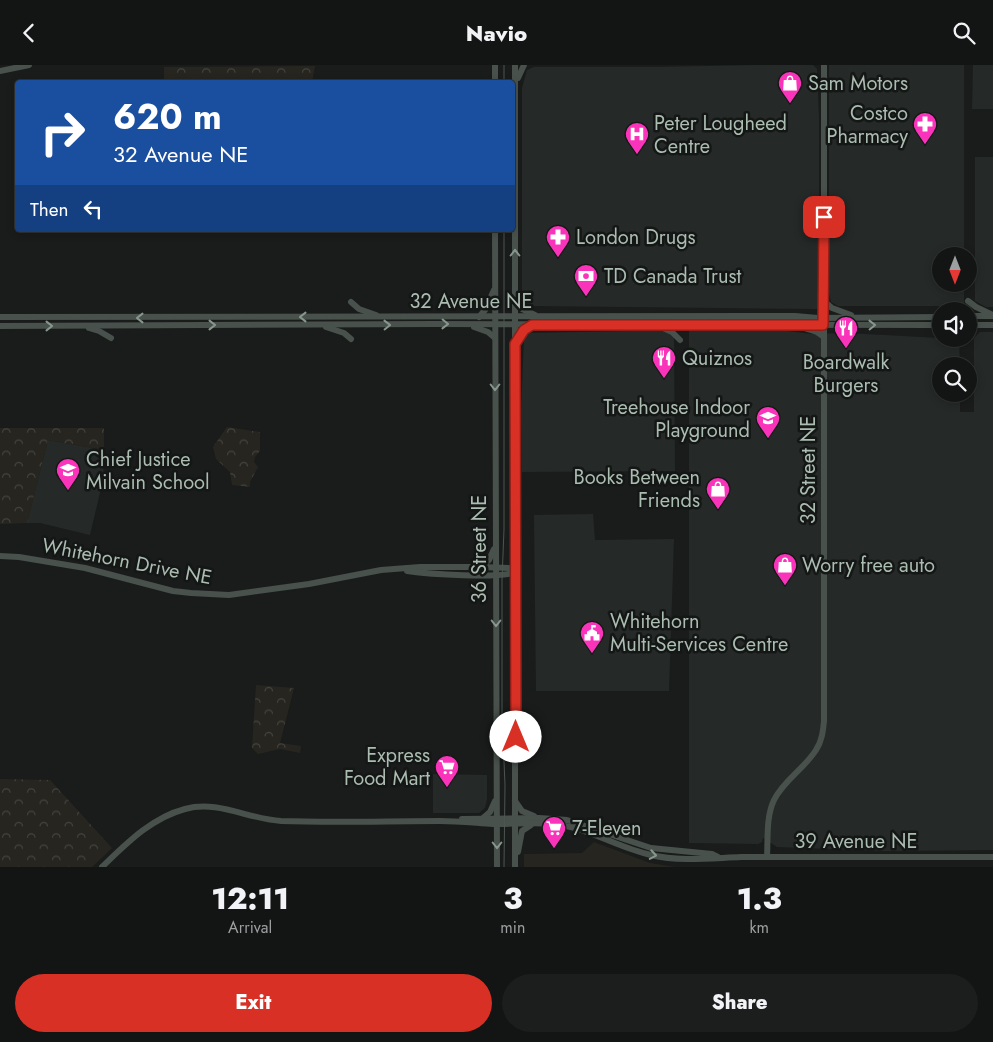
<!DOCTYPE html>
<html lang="en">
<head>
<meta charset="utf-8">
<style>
  :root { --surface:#131514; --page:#1c1e1d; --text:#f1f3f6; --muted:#9d9fa0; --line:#323434; --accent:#d93025 }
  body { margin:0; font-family:Jost,sans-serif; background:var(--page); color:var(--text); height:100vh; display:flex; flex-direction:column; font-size:19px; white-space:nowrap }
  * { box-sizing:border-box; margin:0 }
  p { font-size:16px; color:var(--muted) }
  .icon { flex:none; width:28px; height:28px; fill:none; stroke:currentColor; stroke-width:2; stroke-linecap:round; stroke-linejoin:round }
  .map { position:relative; height:802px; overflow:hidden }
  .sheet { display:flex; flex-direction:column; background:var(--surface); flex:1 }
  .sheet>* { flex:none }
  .top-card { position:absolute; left:15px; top:15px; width:500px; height:152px; border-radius:5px; box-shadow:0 2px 8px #0003,0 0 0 1px var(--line); background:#1a4fa0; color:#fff; overflow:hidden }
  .needle { width:32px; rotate:180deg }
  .fabs { position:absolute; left:932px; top:182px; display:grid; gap:10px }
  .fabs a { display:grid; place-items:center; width:45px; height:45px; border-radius:50%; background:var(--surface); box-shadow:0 2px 8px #0003,0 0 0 1px var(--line); font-size:25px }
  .pin { position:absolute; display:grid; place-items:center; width:42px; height:42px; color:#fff; margin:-21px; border-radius:10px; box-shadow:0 2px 8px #0006 }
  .me { position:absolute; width:55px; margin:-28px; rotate:0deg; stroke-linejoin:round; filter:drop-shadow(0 0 4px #0008) }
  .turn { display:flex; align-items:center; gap:18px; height:105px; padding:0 15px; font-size:22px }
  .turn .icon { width:65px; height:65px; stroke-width:2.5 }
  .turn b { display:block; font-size:35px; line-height:42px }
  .then { display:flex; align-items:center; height:48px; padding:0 15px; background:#0003; gap:10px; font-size:19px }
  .eta { display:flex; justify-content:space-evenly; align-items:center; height:85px; text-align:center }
  .eta b { font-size:30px; font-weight:800; line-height:35px }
  .action { display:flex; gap:10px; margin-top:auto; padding:10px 15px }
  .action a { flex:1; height:58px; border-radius:30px; background:var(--accent); color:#fff; font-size:20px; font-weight:800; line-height:58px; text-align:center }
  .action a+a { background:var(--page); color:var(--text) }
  header { display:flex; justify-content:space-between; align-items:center; height:65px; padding:0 15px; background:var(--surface); font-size:22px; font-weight:800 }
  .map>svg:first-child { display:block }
  .built { fill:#252927 }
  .green { fill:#27251f }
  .park { fill:url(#park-crowns) }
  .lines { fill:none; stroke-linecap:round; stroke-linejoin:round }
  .secondary { stroke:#48514c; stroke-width:6 }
  .tram { stroke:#4d5651; stroke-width:1 }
  .oneway { stroke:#88978e }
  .route-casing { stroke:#8d1f18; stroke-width:12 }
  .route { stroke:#d93025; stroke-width:9 }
  .labels { text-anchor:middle; stroke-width:5; stroke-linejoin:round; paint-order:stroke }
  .poi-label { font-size:20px; fill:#abbcb1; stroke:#141716; text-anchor:start }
  .street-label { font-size:20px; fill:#abbcb1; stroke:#141716 }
</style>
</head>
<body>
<header><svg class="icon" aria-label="back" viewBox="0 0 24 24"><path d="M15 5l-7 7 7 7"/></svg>Navio<svg class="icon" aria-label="search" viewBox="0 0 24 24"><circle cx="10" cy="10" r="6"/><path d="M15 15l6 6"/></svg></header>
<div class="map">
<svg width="993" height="802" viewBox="0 0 993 802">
  <defs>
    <pattern id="park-crowns" width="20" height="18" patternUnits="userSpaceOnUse" patternTransform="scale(1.25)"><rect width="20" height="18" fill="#27251f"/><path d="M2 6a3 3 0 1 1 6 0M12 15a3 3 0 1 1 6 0" fill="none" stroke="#44433d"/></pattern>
  </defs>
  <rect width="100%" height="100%" fill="#191c1b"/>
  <g class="built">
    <polygon points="752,0 813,0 817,4 819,52 819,238 817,244 534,241 522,237 522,23 527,5 534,2 659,2"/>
    <polygon points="829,0 964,0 964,191 941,191 941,219 964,219 964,241 838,241 831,237 829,228"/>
    <polygon points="973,0 993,0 993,44 972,44"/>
    <polygon points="975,92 993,92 993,242 986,242 975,236"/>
    <polygon points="752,264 788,266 811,269 846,268 959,274 960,301 941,301 941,329 960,329 960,347 974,347 974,273 980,267 993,267 993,785 885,786 777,782 763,773 762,777 758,779 689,778 689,266"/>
    <polygon points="674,265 675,406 522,407 521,346 524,273 526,268"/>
    <polygon points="48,375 104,385 103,415 90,470 40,458 27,458"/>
    <polygon points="593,449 595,475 674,474 669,626 536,626 534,450"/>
    <polygon points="433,709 487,710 487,734 485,743 479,748 433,748"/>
  </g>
  <polygon class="green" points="594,777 650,798 675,802 524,802 524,789 582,788"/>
  <g class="park">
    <polygon points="315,1 312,17 164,17 164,2"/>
    <polygon points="227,362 260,367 260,386 255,392 254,397 258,402 250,417 250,422 232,420 230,407 216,394 213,382"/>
    <polygon points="0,363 104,363 104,385 48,375 27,458 0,459"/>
    <polygon points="256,620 294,623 280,678 301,681 300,688 280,684 258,689 252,683"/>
    <polygon points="0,714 50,715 112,783 92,802 0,802"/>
  </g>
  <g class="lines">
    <g class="secondary">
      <polyline points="495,0 495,18"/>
      <polyline points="0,6 29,0"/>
      <polyline points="518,13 524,0"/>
      <polyline points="495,165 497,802"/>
      <polyline points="824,236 832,243 851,250"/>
      <polyline points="968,236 976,242 993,250"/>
      <polyline points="351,237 359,244 376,250"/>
      <polyline points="514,237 520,243 535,250"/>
      <polyline points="969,251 992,251"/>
      <polyline points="0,252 795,251 818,253 941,252"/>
      <polyline points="479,252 485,245 494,225"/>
      <polyline points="969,260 993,260"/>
      <polyline points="0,261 436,259 941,260"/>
      <polyline points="326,262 344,268 351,274"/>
      <polyline points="474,262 488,267 495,273"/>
      <polyline points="661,262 672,267 680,275"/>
      <polyline points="89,263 99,266 111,273"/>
      <polyline points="804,263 817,267 824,272"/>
      <polyline points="515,278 524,265 531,260"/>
      <polyline points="0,491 19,492 85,503 173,526 191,528 229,530 309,519 381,505 420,502 481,502 509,503 516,507"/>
      <polyline points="481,502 489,495 494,484"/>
      <path d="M407,506c21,3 93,8 109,1"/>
      <polyline points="515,736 522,746 534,751"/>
      <polyline points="483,753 490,747 495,736"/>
      <polyline points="462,754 539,753 567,755 651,783 712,789 718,792"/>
      <polyline points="518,787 522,766 531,760"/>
      <path d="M767,792c1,-19 -1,-40 7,-57 10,-20 30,-31 42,-50 6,-9 7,-19 8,-29v-656"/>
      <path d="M102,802c24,-23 49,-49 83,-58 33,-9 63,10 96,12 53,2 106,0 159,0 18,0 36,2 53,3 21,0 41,-2 61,0 35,4 64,24 97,31 29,7 61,3 90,2h252"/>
      <polyline points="515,802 515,0"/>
    </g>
    <g class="tram">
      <polyline points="504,18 504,0"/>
      <polyline points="504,802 505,720 502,650 502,515 504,464 504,165"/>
    </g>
  </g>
  <defs><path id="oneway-chevron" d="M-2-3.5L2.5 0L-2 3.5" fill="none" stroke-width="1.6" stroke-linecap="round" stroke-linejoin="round" transform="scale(1.25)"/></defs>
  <g class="oneway">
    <use href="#oneway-chevron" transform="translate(515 188) rotate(-90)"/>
    <use href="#oneway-chevron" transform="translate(303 252) rotate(180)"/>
    <use href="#oneway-chevron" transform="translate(140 253) rotate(180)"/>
    <use href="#oneway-chevron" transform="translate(445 259) rotate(1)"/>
    <use href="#oneway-chevron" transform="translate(212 260)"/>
    <use href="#oneway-chevron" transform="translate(387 260) rotate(-1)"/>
    <use href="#oneway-chevron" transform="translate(872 260) rotate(-1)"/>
    <use href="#oneway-chevron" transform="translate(49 261)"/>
    <use href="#oneway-chevron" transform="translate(495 322) rotate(90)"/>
    <use href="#oneway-chevron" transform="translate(496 558) rotate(90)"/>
    <use href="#oneway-chevron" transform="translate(497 780) rotate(90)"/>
    <use href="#oneway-chevron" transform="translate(653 790) rotate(10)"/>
  </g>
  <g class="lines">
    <g class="route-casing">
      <polyline id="route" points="516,672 515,279 524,265 532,260 823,260 824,152"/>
    </g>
    <use href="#route" class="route"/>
  </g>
  <defs>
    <g id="shop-pin" transform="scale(1.25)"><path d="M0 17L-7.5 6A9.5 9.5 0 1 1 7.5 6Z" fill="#f933ba" stroke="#141716"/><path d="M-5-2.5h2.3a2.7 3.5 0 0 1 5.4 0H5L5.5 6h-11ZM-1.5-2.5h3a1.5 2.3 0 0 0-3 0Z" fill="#fff"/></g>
    <g id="pharmacy-pin" transform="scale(1.25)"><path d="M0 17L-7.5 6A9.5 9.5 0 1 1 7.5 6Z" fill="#f933ba" stroke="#141716"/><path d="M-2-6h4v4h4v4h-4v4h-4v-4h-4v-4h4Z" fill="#fff"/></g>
    <g id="hospital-pin" transform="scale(1.25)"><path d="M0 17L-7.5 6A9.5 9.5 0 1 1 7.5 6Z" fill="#f933ba" stroke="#141716"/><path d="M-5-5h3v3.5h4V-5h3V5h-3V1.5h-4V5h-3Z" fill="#fff"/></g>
    <g id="bank-pin" transform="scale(1.25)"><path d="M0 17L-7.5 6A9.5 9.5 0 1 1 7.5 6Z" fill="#f933ba" stroke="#141716"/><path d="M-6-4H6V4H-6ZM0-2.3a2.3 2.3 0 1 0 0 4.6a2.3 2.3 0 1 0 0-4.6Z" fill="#fff"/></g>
    <g id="restaurant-pin" transform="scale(1.25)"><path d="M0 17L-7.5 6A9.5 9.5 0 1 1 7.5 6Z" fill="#f933ba" stroke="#141716"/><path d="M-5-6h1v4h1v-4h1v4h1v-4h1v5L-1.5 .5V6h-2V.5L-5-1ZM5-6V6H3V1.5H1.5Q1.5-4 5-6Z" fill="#fff"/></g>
    <g id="school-pin" transform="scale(1.25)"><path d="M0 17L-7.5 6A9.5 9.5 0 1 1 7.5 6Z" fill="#f933ba" stroke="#141716"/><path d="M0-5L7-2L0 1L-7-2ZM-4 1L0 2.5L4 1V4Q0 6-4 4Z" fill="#fff"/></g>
    <g id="civic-pin" transform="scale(1.25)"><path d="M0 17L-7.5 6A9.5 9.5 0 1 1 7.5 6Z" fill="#f933ba" stroke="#141716"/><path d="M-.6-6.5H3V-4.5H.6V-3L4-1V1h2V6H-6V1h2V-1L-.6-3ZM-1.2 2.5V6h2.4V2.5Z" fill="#fff"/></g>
    <g id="supermarket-pin" transform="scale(1.25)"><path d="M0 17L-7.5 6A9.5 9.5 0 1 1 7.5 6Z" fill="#f933ba" stroke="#141716"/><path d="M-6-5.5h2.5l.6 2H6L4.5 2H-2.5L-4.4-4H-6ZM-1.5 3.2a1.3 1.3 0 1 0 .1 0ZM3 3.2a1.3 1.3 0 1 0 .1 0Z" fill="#fff"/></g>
  </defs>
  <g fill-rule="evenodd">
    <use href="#shop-pin" x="790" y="18"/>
    <use href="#pharmacy-pin" x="925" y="59"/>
    <use href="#hospital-pin" x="637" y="69"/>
    <use href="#pharmacy-pin" x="558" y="172"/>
    <use href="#bank-pin" x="586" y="211"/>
    <use href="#restaurant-pin" x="846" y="263"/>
    <use href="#restaurant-pin" x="664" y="293"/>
    <use href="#school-pin" x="768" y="353"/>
    <use href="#school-pin" x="68" y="405"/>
    <use href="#shop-pin" x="718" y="424"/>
    <use href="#shop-pin" x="785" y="500"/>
    <use href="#civic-pin" x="592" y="568"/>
    <use href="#supermarket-pin" x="447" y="702"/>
    <use href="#supermarket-pin" x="554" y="763"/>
  </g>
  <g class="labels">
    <g class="poi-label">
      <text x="808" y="25">Sam Motors</text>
      <text x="908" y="55" text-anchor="end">Costco<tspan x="908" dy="23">Pharmacy</tspan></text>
      <text x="654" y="65">Peter Lougheed<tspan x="654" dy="23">Centre</tspan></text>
      <text x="576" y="179">London Drugs</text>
      <text x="604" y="218">TD Canada Trust</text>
      <text x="682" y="300">Quiznos</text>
      <text x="846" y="304" text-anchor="middle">Boardwalk<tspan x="846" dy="23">Burgers</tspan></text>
      <text x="750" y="349" text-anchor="end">Treehouse Indoor<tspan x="750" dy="23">Playground</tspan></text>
      <text x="86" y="401">Chief Justice<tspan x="86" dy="23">Milvain School</tspan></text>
      <text x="700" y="419" text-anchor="end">Books Between<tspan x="700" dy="23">Friends</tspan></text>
      <text x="802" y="507">Worry free auto</text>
      <text x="610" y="563">Whitehorn<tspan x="610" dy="23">Multi-Services Centre</tspan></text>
      <text x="430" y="697" text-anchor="end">Express<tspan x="430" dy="23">Food Mart</tspan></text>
      <text x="572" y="770">7-Eleven</text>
    </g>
    <g class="street-label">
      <text x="471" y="243">32 Avenue NE</text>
      <text transform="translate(808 405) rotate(-90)" y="7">32 Street NE</text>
      <text transform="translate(479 484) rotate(-90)" y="7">36 Street NE</text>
      <text transform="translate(127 496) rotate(11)" y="7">Whitehorn Drive NE</text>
      <text x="856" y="783">39 Avenue NE</text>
    </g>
  </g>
</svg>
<div class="fabs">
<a><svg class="needle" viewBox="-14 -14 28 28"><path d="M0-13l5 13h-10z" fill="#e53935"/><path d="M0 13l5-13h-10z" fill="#9d9fa0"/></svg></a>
<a><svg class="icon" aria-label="sound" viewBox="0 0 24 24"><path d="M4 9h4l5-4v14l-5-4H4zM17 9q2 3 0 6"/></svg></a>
<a><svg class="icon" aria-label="search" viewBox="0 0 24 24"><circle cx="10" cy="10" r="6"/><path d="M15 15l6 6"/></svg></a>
</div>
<div class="pin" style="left:824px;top:152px;background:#d93025"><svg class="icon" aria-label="arrive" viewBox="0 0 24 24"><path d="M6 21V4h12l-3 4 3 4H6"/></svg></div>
<svg class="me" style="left:516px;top:672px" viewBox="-20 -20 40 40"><circle r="19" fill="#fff"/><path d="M0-13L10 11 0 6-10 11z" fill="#d93025"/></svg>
<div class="top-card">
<div class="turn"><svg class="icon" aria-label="right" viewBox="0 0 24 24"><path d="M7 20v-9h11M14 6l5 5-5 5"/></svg><div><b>620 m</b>32 Avenue NE</div></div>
<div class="then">Then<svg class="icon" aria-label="left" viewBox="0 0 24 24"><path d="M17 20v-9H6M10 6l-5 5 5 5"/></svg></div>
</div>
</div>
<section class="sheet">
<div class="eta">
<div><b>12:11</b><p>Arrival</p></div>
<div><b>3</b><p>min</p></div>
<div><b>1.3</b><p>km</p></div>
</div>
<div class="action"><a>Exit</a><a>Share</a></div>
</section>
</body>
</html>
